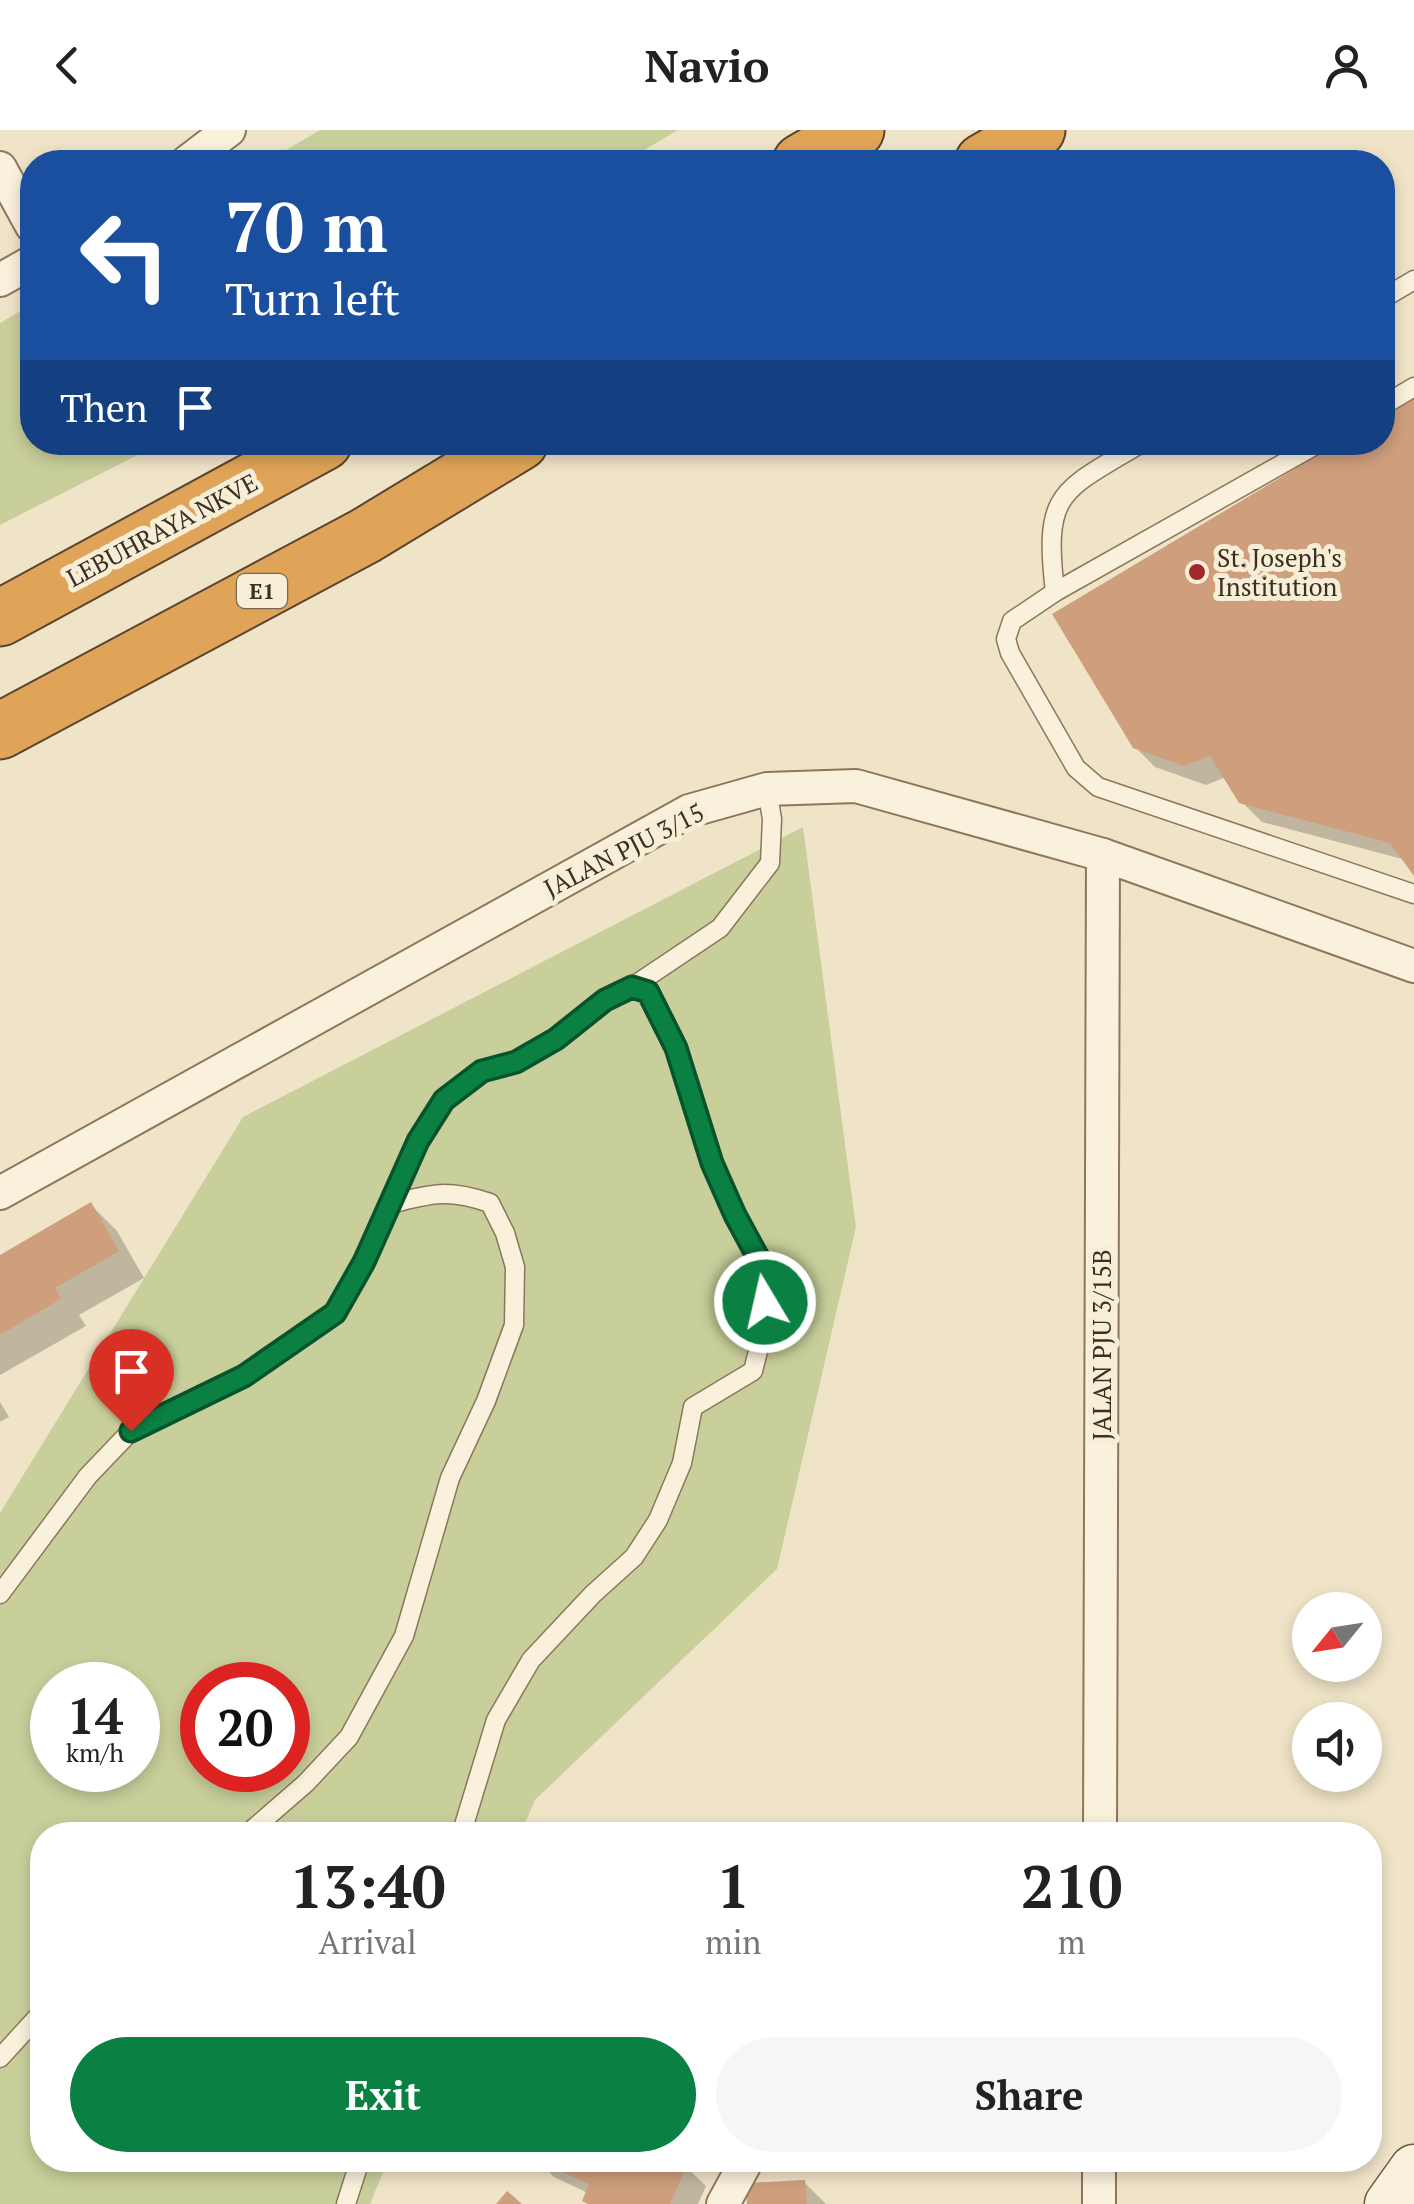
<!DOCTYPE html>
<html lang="en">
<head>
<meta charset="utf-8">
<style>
  :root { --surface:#fff; --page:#f6f6f6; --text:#222; --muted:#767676; --accent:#0b8043 }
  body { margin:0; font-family:"PT Serif",serif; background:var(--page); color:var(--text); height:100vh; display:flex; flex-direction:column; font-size:38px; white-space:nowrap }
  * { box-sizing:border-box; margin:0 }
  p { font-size:32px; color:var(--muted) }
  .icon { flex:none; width:55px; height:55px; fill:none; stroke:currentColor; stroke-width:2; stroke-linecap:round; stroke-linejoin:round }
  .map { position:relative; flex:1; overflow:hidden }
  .panel { position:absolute; left:30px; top:1692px; width:1352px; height:350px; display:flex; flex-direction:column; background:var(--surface); border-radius:40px; box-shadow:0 5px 15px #0003 }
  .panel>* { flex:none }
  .hud { position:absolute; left:20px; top:20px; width:1375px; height:305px; border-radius:40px; box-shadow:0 5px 15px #0003; background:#1a4fa0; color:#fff; overflow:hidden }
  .needle { width:65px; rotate:240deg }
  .buttons { position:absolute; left:1292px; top:1462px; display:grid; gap:20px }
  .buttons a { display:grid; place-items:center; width:90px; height:90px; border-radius:50%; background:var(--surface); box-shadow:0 5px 15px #0003; font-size:50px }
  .speed { position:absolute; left:30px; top:1532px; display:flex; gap:20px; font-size:50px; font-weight:700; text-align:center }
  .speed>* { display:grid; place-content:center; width:130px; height:130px; border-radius:50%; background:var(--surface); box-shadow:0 5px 15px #0003; line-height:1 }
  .speed small { font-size:25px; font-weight:400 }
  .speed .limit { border:15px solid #d22; background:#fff; color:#111 }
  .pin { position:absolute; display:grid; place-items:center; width:85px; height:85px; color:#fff; margin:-102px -42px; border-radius:50% 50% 50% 0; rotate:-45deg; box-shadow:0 0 10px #0007 }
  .pin .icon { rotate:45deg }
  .me { position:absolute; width:110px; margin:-55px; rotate:351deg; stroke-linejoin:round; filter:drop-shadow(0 0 8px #0008) }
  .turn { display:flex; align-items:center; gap:35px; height:210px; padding:0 40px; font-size:45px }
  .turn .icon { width:130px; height:130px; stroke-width:2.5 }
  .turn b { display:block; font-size:70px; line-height:85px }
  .then { display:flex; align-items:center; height:95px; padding:0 40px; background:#0003; gap:20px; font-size:38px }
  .eta { display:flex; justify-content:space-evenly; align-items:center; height:170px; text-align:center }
  .eta b { font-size:60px; font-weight:800; line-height:70px }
  .button { display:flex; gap:20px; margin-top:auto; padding:20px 40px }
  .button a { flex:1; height:115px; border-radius:60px; background:var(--accent); color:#fff; font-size:40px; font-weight:800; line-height:115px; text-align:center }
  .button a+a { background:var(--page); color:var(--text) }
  header { display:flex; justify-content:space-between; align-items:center; height:130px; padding:0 40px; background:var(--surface); font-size:45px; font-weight:800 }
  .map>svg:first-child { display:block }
  .green { fill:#c9cf9b; fill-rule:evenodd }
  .shadow { fill:#0003 }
  .building { fill:#cf9f7d }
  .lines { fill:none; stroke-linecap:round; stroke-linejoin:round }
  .service-casing { stroke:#8d765c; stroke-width:21 }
  .minor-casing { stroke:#8d765c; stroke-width:36 }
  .secondary-casing { stroke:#6f573f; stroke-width:51 }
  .motorway-casing { stroke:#5b4430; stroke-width:59 }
  .service { stroke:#faf1dc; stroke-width:18 }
  .minor { stroke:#faf1dc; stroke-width:32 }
  .secondary { stroke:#faf1dc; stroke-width:48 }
  .motorway { stroke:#e0a458; stroke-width:55 }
  .route-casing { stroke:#07532c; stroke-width:25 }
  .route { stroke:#0b8043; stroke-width:18 }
  .poi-dot { fill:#9e2a2b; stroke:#f7eed8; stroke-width:4 }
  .labels { text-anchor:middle; stroke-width:10; stroke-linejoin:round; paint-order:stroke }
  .shield { fill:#f7eed8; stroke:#756857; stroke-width:2.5 }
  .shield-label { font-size:22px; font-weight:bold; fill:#3d2e20 }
  .street-label { font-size:25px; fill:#3d2e20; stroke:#f7eed8 }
  .poi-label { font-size:25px; fill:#3d2e20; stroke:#f7eed8; text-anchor:start }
</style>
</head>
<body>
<header><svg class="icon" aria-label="back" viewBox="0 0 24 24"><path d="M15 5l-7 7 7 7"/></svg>Navio<svg class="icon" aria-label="person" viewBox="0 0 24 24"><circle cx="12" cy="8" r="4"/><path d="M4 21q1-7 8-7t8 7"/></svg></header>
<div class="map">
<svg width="1414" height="2074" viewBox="0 0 1414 2074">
  <rect width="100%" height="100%" fill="#f0e4c8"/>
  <g class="green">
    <polygon points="320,0 678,0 624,32 266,32"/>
    <polygon points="32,174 32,312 161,313 0,395 0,193"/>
    <path d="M803,697l53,400 -79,342 -242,231 -15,35h-478v325h346l-18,44h-370v-691l243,-396zM52,1555h86v85h-86zM202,1555h86v85h-86z"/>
  </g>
  <g class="shadow">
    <polygon points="1414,271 1414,741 1406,730 1262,692 1241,671 1226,647 1206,655 1155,637 1135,617"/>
    <polygon points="91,1075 117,1101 144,1148 79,1185 86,1196 0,1245 0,1128"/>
    <polygon points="0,1272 9,1287 0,1292"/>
    <polygon points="537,2030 671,2030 686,2037 706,2056 698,2074 588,2074 585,2071 588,2063 554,2047"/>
    <polygon points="804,2052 826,2074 749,2074"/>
  </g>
  <g class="building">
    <polygon points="1414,268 1414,746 1390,713 1239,673 1210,626 1184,636 1133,618 1052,484 1340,312 1382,312 1382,287"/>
    <polygon points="91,1072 119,1121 55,1158 61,1169 0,1205 0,1125"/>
    <polygon points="536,2030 677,2030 687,2035 670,2074 588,2074 582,2071 589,2054"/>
    <polygon points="805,2050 807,2074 747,2074 746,2053"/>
    <polygon points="507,2061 522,2074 496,2074"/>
  </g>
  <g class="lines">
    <g class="service-casing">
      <g id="service">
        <polyline points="1382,169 1414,150"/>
        <polyline points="1382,276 1414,257"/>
        <polyline points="1321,312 1055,462 1012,491 1006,509 1010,523 1076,638 1098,657 1414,764"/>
        <path d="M1055,462c-12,-102 6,-100 88,-150"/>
        <polyline points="632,857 720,798 770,733 772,689 767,659"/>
        <polyline points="0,1464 88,1346 131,1301 244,1246 335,1183 364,1132 418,1011 444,970 482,941 515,933 556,909 605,870 632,857 648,861 675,918 712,1033 735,1085 767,1144 763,1201 753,1241 693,1277 682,1333 658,1390 634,1427 593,1464 531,1530 496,1590 461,1705"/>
        <path d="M246,1705l60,-52 43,-46 55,-101 46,-158 36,-77 28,-76 1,-58 -10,-34 -15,-30c-41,-14 -58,-10 -99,1"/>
        <polyline points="0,1928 42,1882"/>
        <polyline points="346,2074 360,2030"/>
      </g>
    </g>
    <g class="minor-casing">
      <g id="minor">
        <polyline points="187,32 229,0"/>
        <polyline points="0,38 32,96"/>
        <polyline points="0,150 32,132"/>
        <polyline points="0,1063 689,681 767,659 856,656 1103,725 1414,836"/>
        <polyline points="1100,1705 1103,725"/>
        <polyline points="723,2074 747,2030"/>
        <polyline points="1099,2074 1099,2030"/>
      </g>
    </g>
    <g class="secondary-casing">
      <polyline id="secondary" points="1389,2074 1414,2039"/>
    </g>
    <g class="motorway-casing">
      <g id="motorway">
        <polyline points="801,32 856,0"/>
        <polyline points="983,32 1037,0"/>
        <polyline points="0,488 324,312"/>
        <polyline points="0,601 365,406 520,312"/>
      </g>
    </g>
    <use href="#service" class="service"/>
    <use href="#minor" class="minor"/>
    <use href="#secondary" class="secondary"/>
    <use href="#motorway" class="motorway"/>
  </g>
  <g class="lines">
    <g class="route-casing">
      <polyline id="route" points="131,1301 244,1246 335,1183 364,1132 418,1011 444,970 482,941 516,932 556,909 605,870 632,857 648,862 676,918 712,1033 735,1085 767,1144 765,1172"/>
    </g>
    <use href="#route" class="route"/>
  </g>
  <circle class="poi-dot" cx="1197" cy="442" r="10"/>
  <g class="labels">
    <rect class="shield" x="237" y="444" width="50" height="34" rx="8"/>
    <g class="shield-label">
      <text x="262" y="469">E1</text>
    </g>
    <g class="street-label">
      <text transform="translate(162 400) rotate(-28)" y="9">LEBUHRAYA NKVE</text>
      <text transform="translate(624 720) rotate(-27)" y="9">JALAN PJU 3/15</text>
      <text transform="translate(1102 1215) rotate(-90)" y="9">JALAN PJU 3/15B</text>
    </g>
    <g class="poi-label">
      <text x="1217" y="437">St. Joseph's<tspan x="1217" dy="29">Institution</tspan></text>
    </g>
  </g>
</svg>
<div class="buttons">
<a><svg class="needle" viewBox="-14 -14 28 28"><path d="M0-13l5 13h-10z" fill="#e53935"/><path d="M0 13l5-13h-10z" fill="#767676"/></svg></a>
<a><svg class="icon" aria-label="sound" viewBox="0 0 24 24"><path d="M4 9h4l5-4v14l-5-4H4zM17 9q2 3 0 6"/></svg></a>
</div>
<div class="speed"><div>14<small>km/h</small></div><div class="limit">20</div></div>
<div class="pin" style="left:131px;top:1301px;background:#d93025"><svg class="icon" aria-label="arrive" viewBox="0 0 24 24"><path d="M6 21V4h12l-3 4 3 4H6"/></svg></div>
<svg class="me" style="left:765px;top:1172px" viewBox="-20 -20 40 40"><circle r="17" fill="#0b8043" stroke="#fff" stroke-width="3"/><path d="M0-11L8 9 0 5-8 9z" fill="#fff"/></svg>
<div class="hud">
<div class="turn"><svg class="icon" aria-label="left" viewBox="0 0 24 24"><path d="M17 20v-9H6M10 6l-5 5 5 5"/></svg><div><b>70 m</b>Turn left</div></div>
<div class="then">Then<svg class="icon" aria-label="arrive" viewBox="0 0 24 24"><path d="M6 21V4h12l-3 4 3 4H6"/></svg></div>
</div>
<section class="panel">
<div class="eta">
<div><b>13:40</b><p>Arrival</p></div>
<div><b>1</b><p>min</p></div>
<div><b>210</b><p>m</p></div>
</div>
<div class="button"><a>Exit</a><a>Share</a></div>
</section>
</div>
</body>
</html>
